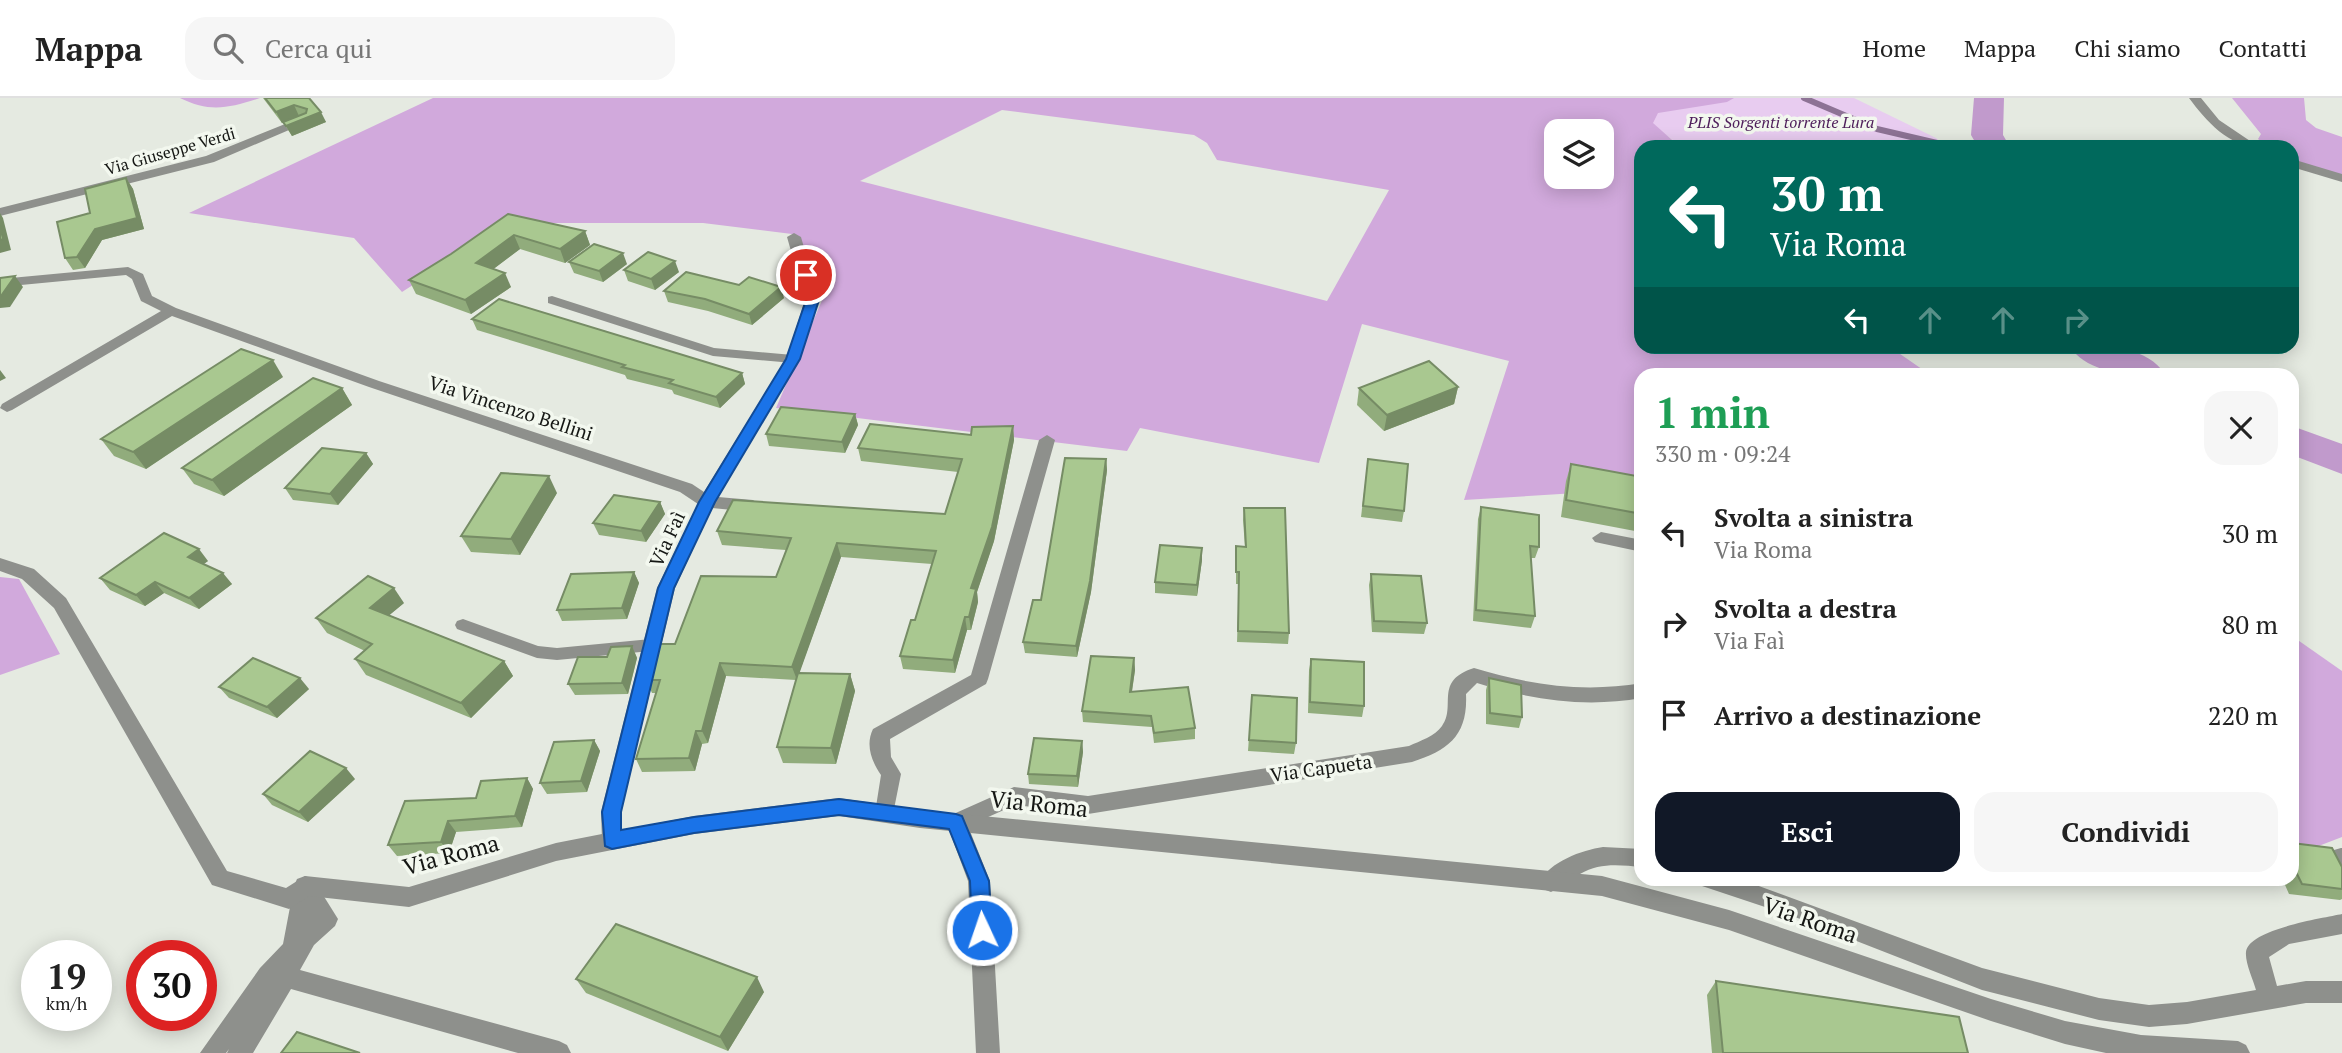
<!DOCTYPE html>
<html lang="it">
<head>
<meta charset="utf-8">
<style>
  :root { --surface:#fff; --page:#f6f6f6; --text:#222; --muted:#767676; --line:#e0e0e0; --accent:#111827 }
  body { margin:0; font-family:"PT Serif",serif; background:var(--page); color:var(--text); height:100vh; display:flex; flex-direction:column; font-size:26px; white-space:nowrap }
  * { box-sizing:border-box; margin:0 }
  p { font-size:23px; color:var(--muted) }
  .icon { flex:none; width:38px; height:38px; fill:none; stroke:currentColor; stroke-width:2; stroke-linecap:round; stroke-linejoin:round }
  .map { position:relative; flex:1; overflow:hidden }
  .panel { position:absolute; left:1634px; top:270px; width:665px; height:518px; display:flex; flex-direction:column; background:var(--surface); border-radius:21px; box-shadow:0 4px 18px #0003 }
  .panel>* { flex:none }
  .guide { position:absolute; left:1634px; top:42px; width:665px; height:214px; border-radius:21px; box-shadow:0 4px 18px #0003; background:#00695c; color:#fff; overflow:hidden }
  .controls { position:absolute; left:1544px; top:21px; display:grid; gap:14px }
  .controls a { display:grid; place-items:center; width:70px; height:70px; border-radius:14px; background:var(--surface); box-shadow:0 4px 18px #0003; font-size:35px }
  .speed { position:absolute; left:21px; top:842px; display:flex; gap:14px; font-size:35px; font-weight:700; text-align:center }
  .speed>* { display:grid; place-content:center; width:91px; height:91px; border-radius:50%; background:var(--surface); box-shadow:0 4px 18px #0003; line-height:1 }
  .speed small { font-size:18px; font-weight:400 }
  .speed .limit { border:10px solid #d22; background:#fff; color:#111 }
  .pin { position:absolute; display:grid; place-items:center; width:60px; height:60px; color:#fff; margin:-30px; border:4px solid #fff; border-radius:50%; box-shadow:0 2px 7px #0007 }
  .me { position:absolute; width:77px; margin:-38px; rotate:357deg; stroke-linejoin:round; filter:drop-shadow(0 0 5px #0008) }
  .turn { display:flex; align-items:center; gap:24px; height:147px; padding:0 21px; font-size:32px }
  .turn .icon { width:91px; height:91px; stroke-width:2.5 }
  .turn b { display:block; font-size:49px; line-height:60px }
  .lanes { display:flex; align-items:center; height:66px; padding:0 21px; background:#0003; justify-content:center; gap:35px; direction:ltr }
  .lanes .off { opacity:.35 }
  .round { display:grid; place-items:center; flex:none; width:74px; height:74px; border-radius:21px; background:var(--page) }
  .headline { display:flex; align-items:center; justify-content:space-between; height:119px; padding:0 21px }
  h1 { font-size:42px; font-weight:700; line-height:52px; color:#1e9e55 }
  .primary-button { display:flex; gap:14px; margin-top:auto; padding:14px 21px }
  .primary-button a { flex:1; height:80px; border-radius:21px; background:var(--accent); color:#fff; font-size:28px; font-weight:700; line-height:80px; text-align:center }
  .primary-button a+a { background:var(--page); color:var(--text) }
  ul { padding:0; list-style:none }
  li { display:flex; align-items:center; gap:21px; height:91px; padding:0 21px }
  li div { flex:1 }
  li b { display:block; font-size:26px }
  li em { font-style:normal }
  header { display:flex; align-items:center; gap:42px; box-sizing:border-box; height:98px; padding:0 35px; background:var(--surface); border-bottom:2px solid var(--line) }
  header strong { font-size:33px }
  nav { display:flex; gap:38px; margin-inline-start:auto; font-size:24px }
  .search { width:490px; height:63px; background:var(--page); display:flex; align-items:center; gap:18px; box-sizing:border-box; padding:0 24px; border-radius:21px; color:var(--muted); font-size:26px }
  .map>svg:first-child { display:block }
  .green { fill:#e8ccf0 }
  .forest { fill:#d1a9dc; fill-rule:evenodd }
  .lines { fill:none; stroke-linecap:round; stroke-linejoin:round }
  .stream { stroke:#8d7395; stroke-width:6 }
  .river { fill:#c19acc; fill-rule:evenodd }
  .service { fill:#8e908c; fill-rule:evenodd }
  .minor { fill:#8e908c; fill-rule:evenodd }
  .tertiary { fill:#8e908c; fill-rule:evenodd }
  .wall { fill:#91ac7c }
  .shaded-wall { fill:#768c65 }
  .building { fill:#a9c890; stroke:#768c65; stroke-width:2 }
  .route { fill:#1a73e8; stroke:#114b97; stroke-width:2 }
  .labels { text-anchor:middle; stroke-width:7; stroke-linejoin:round; paint-order:stroke }
  .far-park-label { font-size:16px; font-style:italic; fill:#4e1e5b; stroke:#f3f8ef }
  .far-street-label { font-size:16px; fill:#151714; stroke:#f3f8ef }
  .street-label { font-size:19px; fill:#151714; stroke:#f3f8ef }
  .near-street-label { font-size:23px; fill:#151714; stroke:#f3f8ef }
</style>
</head>
<body>
<header>
<strong>Mappa</strong>
<div class="search"><svg class="icon" aria-label="search" viewBox="0 0 24 24"><circle cx="10" cy="10" r="6"/><path d="M15 15l6 6"/></svg>Cerca qui</div>
<nav><a>Home</a><a>Mappa</a><a>Chi siamo</a><a>Contatti</a></nav>
</header>
<div class="map">
<svg width="2342" height="955" viewBox="0 0 2342 955">
  <rect width="100%" height="100%" fill="#e5eae1"/>
  <polygon class="green" points="1617,0 1854,0 1936,40 1946,49 1682,49"/>
  <g class="forest">
    <path d="M180,0h80c-31,10 -50,15 -80,0z"/>
    <path d="M433,0h1301l-7,4 -69,11 -5,10 27,24h-38v199l248,1 39,27h-287l-1,115 -177,11 45,-139 -147,-37 -43,139 -179,-35 -13,23 -351,-43 47,-110 -31,-64 -89,-11h-194l-107,69 -48,-54 -165,-25zM1002,12l192,25 13,8 10,17 172,30 -62,111 -467,-120zM1556,33h45v46h-45z"/>
    <polygon points="2232,0 2304,0 2306,22 2316,30 2342,39 2342,79 2293,62 2292,49 2268,49 2258,41 2261,36"/>
    <polygon points="0,479 19,481 60,556 0,577"/>
    <polygon points="2292,538 2342,573 2342,739 2316,749 2293,746"/>
  </g>
  <g class="lines">
    <g class="stream">
      <polyline points="1804,0 1877,31 1954,49"/>
      <polyline points="1962,49 1991,45"/>
    </g>
    <g class="river">
      <polygon points="1974,0 2004,0 2003,37 2010,49 1978,49 1971,37"/>
      <path d="M2069,248c32,0 76,-2 96,28 -30,3 -76,1 -96,-28z"/>
      <polygon points="2292,328 2342,346 2342,376 2292,357"/>
    </g>
    <g class="service">
      <polygon points="552,198 714,250 793,257 800,261 793,265 713,258 548,205 548,199"/>
      <polygon points="463,521 538,548 557,550 651,541 657,543 659,547 657,551 651,553 557,562 537,560 457,531 455,527 457,523"/>
    </g>
    <g class="minor">
      <polygon points="300,20 310,23 214,64 0,118 0,110 206,58"/>
      <polygon points="794,135 801,139 819,202 800,261 718,399 753,402 761,408 753,414 712,410 675,490 621,714 622,742 619,748 612,751 605,748 602,742 601,714 657,490 698,406 680,394 369,289 172,218 12,312 7,314 0,310 2,306 161,213 141,203 132,181 126,177 0,189 0,181 128,169 143,176 152,198 176,210 379,283 692,386 704,394 786,261 805,202 787,139"/>
      <path d="M1047,337l8,5 -67,239 -2,5 -96,55 1,18 10,17 -9,45 -7,3 -7,-3 -3,-6 6,-38c-9,-13 -16,-30 -8,-46l98,-54 68,-235z"/>
      <polygon points="1601,434 1642,442 1642,454 1595,444 1592,440"/>
      <path d="M1474,570c56,17 109,25 168,15v15c-57,10 -110,2 -165,-15l-11,11c2,41 -17,56 -54,68l-324,52 -73,-9 -47,21 22,55 10,172h-24l-8,-172 -22,-59 3,-6 65,-29 74,9 321,-50c11,-5 26,-10 33,-20 15,-20 -9,-45 32,-58z"/>
      <path d="M1603,749l39,2v18c-22,-2 -42,-5 -62,7 -10,6 -18,13 -29,18l-8,-3 -3,-7c9,-20 42,-32 63,-35z"/>
      <polygon points="2341,750 2342,750 2342,769 2335,767 2330,759 2334,752"/>
      <polygon points="305,778 313,781 338,821 335,828 314,847 300,872 559,943 567,947 571,955 518,955 291,891 253,955 227,955 229,951 226,955 200,955 260,870 283,846 294,788 297,781"/>
      <path d="M1697,780h40l245,90 117,30 50,7 38,-3 69,-12c-3,-11 -11,-27 -10,-38 2,-23 78,-34 96,-38v20l-53,10 -20,13 8,29 29,-5h36v22h-36l-119,21 -38,3 -50,-7 -117,-30 -187,-73 -96,-32z"/>
    </g>
    <g class="tertiary">
      <path d="M2189,0h12l18,22 40,27c-30,0 -53,-26 -70,-49z"/>
      <polygon points="2292,61 2342,76 2342,84 2292,69"/>
      <polygon points="0,460 34,471 66,500 227,773 286,790 305,778 409,789 556,745 694,718 839,700 920,712 1602,778 1729,812 1991,901 2065,923 2141,937 2238,943 2246,947 2250,955 2106,955 2065,946 1991,923 1729,832 1602,798 920,730 839,718 694,736 556,763 409,809 309,798 289,811 212,787 54,510 22,481 0,473"/>
    </g>
  </g>
  <g class="wall">
    <polygon points="263,0 309,0 326,24 292,38 283,24 299,18 282,25"/>
    <polygon points="126,80 133,91 144,131 102,142 85,170 73,172 65,160 90,115"/>
    <polygon points="508,116 585,133 590,147 565,165 520,151 493,171 511,189 471,216 416,196 409,182 451,156"/>
    <polygon points="569,164 627,166 603,184 574,175"/>
    <polygon points="624,172 679,174 655,192 628,183"/>
    <polygon points="739,187 784,200 752,227 708,213 668,204 664,193"/>
    <polygon points="472,221 742,275 745,286 720,310 674,296 672,292 627,281 625,277 477,232"/>
    <polygon points="283,279 146,371 114,358 101,341"/>
    <polygon points="1458,289 1454,306 1384,333 1357,307 1359,290"/>
    <polygon points="342,290 352,307 224,398 194,386 182,370"/>
    <polygon points="855,316 858,327 845,355 769,348 766,336"/>
    <polygon points="1013,328 1014,342 994,443 977,494 978,504 971,532 967,532 955,575 903,571 900,558 915,522 932,466 841,459 799,575 850,576 855,593 836,666 783,665 777,649 796,582 726,578 708,645 702,646 695,673 642,674 636,661 656,595 652,595 646,582 675,546 776,479 786,452 722,447 717,433 945,416 958,374 861,363 858,350 971,337"/>
    <polygon points="366,355 373,366 338,407 293,402 285,390"/>
    <polygon points="1106,361 1107,372 1091,494 1077,559 1025,555 1023,544"/>
    <polygon points="1368,361 1404,413 1402,424 1361,419"/>
    <polygon points="1571,366 1642,416 1635,433 1561,419 1566,383"/>
    <polygon points="557,395 520,457 471,454 461,438"/>
    <polygon points="660,404 665,416 646,444 599,437 593,425"/>
    <polygon points="1481,409 1539,449 1535,460 1531,460 1535,518 1531,530 1473,523 1478,421"/>
    <polygon points="1244,410 1289,535 1288,546 1237,544 1239,486 1236,486 1236,448 1245,449 1243,422"/>
    <polygon points="1202,462 1197,498 1155,495 1155,484"/>
    <polygon points="208,463 203,466 232,486 199,511 164,495 145,508 110,492 100,480"/>
    <polygon points="634,474 639,485 627,521 562,523 557,512"/>
    <polygon points="1371,476 1427,525 1424,536 1372,534 1369,487"/>
    <polygon points="404,505 389,517 504,563 513,578 471,620 366,577 355,561 365,553 327,535 316,520"/>
    <polygon points="632,548 637,560 628,596 575,597 568,586 607,559"/>
    <polygon points="1134,560 1135,572 1132,594 1195,630 1195,641 1154,645 1152,629 1083,624 1082,613"/>
    <polygon points="1311,561 1364,608 1362,619 1308,615 1309,572"/>
    <polygon points="1489,580 1522,619 1519,630 1486,626 1486,592"/>
    <polygon points="219,589 309,591 277,620 229,600"/>
    <polygon points="1252,597 1296,645 1294,656 1248,653"/>
    <polygon points="594,642 600,653 587,694 547,696 540,685"/>
    <polygon points="1082,643 1083,654 1078,689 1029,686 1028,676"/>
    <polygon points="527,680 533,691 522,729 456,734 449,755 397,758 388,747 476,700"/>
    <polygon points="355,681 308,724 272,707 263,696"/>
    <polygon points="2292,745 2342,769 2342,801 2340,802 2289,796 2282,780 2292,780"/>
    <polygon points="576,881 764,894 728,953 586,895"/>
    <polygon points="1716,883 1968,955 1712,955 1707,897"/>
  </g>
  <g class="shaded-wall">
    <polygon points="294,7 299,18 282,25 276,14"/>
    <polygon points="321,14 326,24 292,38 286,28"/>
    <polygon points="126,80 133,91 144,131 102,142 85,170 77,159"/>
    <polygon points="0,115 3,120 11,152 0,155"/>
    <polygon points="585,133 590,147 565,165 560,151"/>
    <polygon points="514,137 520,151 483,179 476,165"/>
    <polygon points="623,155 627,166 603,184 599,173"/>
    <polygon points="675,163 679,174 655,192 651,181"/>
    <polygon points="505,175 511,189 471,216 465,202"/>
    <polygon points="15,178 23,189 10,209 0,210 0,198"/>
    <polygon points="781,189 784,200 752,227 749,216"/>
    <polygon points="273,262 283,279 146,371 133,354"/>
    <polygon points="0,272 6,280 0,283"/>
    <polygon points="742,275 745,286 720,310 716,299"/>
    <polygon points="1458,289 1454,306 1384,333 1387,317"/>
    <polygon points="342,290 352,307 224,398 212,382"/>
    <polygon points="855,316 858,327 845,355 842,344"/>
    <polygon points="1013,328 1014,342 994,443 977,494 978,504 971,532 969,519 971,490"/>
    <polygon points="366,355 373,366 338,407 330,396"/>
    <polygon points="1106,361 1107,372 1091,494 1077,559 1076,548"/>
    <polygon points="549,378 557,395 520,457 511,441"/>
    <polygon points="660,404 665,416 646,444 641,433"/>
    <polygon points="837,445 841,459 797,582 792,569"/>
    <polygon points="1202,450 1202,462 1197,498 1197,487"/>
    <polygon points="199,451 208,463 197,471 188,459"/>
    <polygon points="634,474 639,485 627,521 622,510"/>
    <polygon points="223,475 232,486 199,511 189,500"/>
    <polygon points="155,484 164,495 145,508 136,497"/>
    <polygon points="394,490 404,505 380,525 370,510"/>
    <polygon points="965,519 967,532 955,575 953,562"/>
    <polygon points="632,548 637,560 628,596 622,585"/>
    <polygon points="1134,560 1135,572 1130,605 1130,594"/>
    <polygon points="504,563 513,578 471,620 461,605"/>
    <polygon points="720,565 726,578 708,645 702,633"/>
    <polygon points="850,576 855,593 836,666 831,650"/>
    <polygon points="300,580 309,591 277,620 267,609"/>
    <polygon points="696,633 702,646 695,673 689,660"/>
    <polygon points="594,642 600,653 587,694 581,683"/>
    <polygon points="1082,643 1083,654 1078,689 1077,678"/>
    <polygon points="346,670 355,681 308,724 299,714"/>
    <polygon points="527,680 533,691 522,729 515,718"/>
    <polygon points="448,723 456,734 449,755 441,744"/>
    <polygon points="757,879 764,894 728,953 720,939"/>
  </g>
  <g class="building">
    <polygon points="265,0 309,0 321,14 286,28 283,24 306,15 307,11 294,7 276,14"/>
    <polygon points="126,80 137,120 95,131 77,159 65,160 57,124 90,115 85,91"/>
    <polygon points="508,116 585,133 560,151 514,137 476,165 505,175 465,202 409,182 451,156"/>
    <polygon points="0,128 3,141 0,142"/>
    <polygon points="594,146 623,155 599,173 569,164"/>
    <polygon points="648,154 675,163 651,181 624,172"/>
    <polygon points="686,174 739,187 749,179 781,189 749,216 705,201 664,193"/>
    <polygon points="15,178 1,198 0,198 0,180"/>
    <polygon points="499,201 742,275 716,299 669,285 673,282 622,269 625,267 472,221"/>
    <polygon points="241,251 273,262 133,354 101,341"/>
    <polygon points="1429,263 1458,289 1387,317 1359,290"/>
    <polygon points="313,280 342,290 212,382 182,370"/>
    <polygon points="781,309 855,316 842,344 766,336"/>
    <polygon points="870,326 971,337 972,329 1013,328 992,429 971,490 976,491 969,519 965,519 953,562 900,558 911,522 915,522 936,453 837,445 792,569 720,565 702,633 696,633 689,660 636,661 660,582 646,582 655,546 675,546 701,478 776,479 791,440 717,433 733,402 945,416 962,361 858,350"/>
    <polygon points="322,350 366,355 330,396 285,390"/>
    <polygon points="1065,360 1106,361 1090,483 1076,548 1023,544 1033,502 1041,502"/>
    <polygon points="1368,361 1408,366 1404,413 1363,408"/>
    <polygon points="1571,366 1642,379 1642,416 1566,402"/>
    <polygon points="501,375 549,378 511,441 461,438"/>
    <polygon points="614,397 660,404 641,433 593,425"/>
    <polygon points="1481,409 1539,417 1539,449 1530,448 1535,518 1476,512"/>
    <polygon points="1244,410 1285,410 1289,535 1238,533 1239,474 1236,474 1236,448 1246,449"/>
    <polygon points="164,435 199,451 188,459 223,475 189,500 155,484 136,497 100,480"/>
    <polygon points="1160,447 1202,450 1197,487 1155,484"/>
    <polygon points="634,474 622,510 557,512 571,476"/>
    <polygon points="1371,476 1421,478 1427,525 1374,523"/>
    <polygon points="368,478 394,490 370,510 504,563 461,605 355,561 372,546 316,520"/>
    <polygon points="632,548 622,585 568,586 578,559 607,559 611,549"/>
    <polygon points="1091,558 1134,560 1130,594 1188,589 1195,630 1154,635 1151,618 1082,613"/>
    <polygon points="253,560 300,580 267,609 219,589"/>
    <polygon points="1311,561 1364,564 1364,608 1310,604"/>
    <polygon points="798,575 850,576 831,650 777,649"/>
    <polygon points="1489,580 1521,587 1522,619 1490,615"/>
    <polygon points="1252,597 1297,600 1296,645 1249,642"/>
    <polygon points="1034,640 1082,643 1077,678 1028,676"/>
    <polygon points="594,642 581,683 540,685 554,644"/>
    <polygon points="310,653 346,670 299,714 263,696"/>
    <polygon points="527,680 515,718 448,723 441,744 388,747 405,703 476,700 481,683"/>
    <polygon points="2292,745 2332,750 2342,769 2342,791 2302,786 2292,766"/>
    <polygon points="616,826 757,879 720,939 576,881"/>
    <polygon points="1716,883 1959,919 1968,955 1723,955"/>
    <polygon points="297,934 360,955 281,955"/>
  </g>
  <polygon class="route" points="801,174 812,177 819,202 800,261 715,404 674,490 621,714 621,732 694,719 839,701 956,716 962,718 989,783 992,832 989,839 982,841 975,839 972,832 970,783 949,731 839,717 694,735 612,751 605,748 602,714 658,490 699,404 786,261 806,202"/>
  <g class="labels">
    <g class="far-park-label">
      <text x="1781" y="30">PLIS Sorgenti torrente Lura</text>
    </g>
    <g class="far-street-label">
      <text transform="translate(170 53) rotate(-16)" y="6">Via Giuseppe Verdi</text>
    </g>
    <g class="street-label">
      <text transform="translate(511 310) rotate(18)" y="7">Via Vincenzo Bellini</text>
      <text transform="translate(667 441) rotate(-65)" y="7">Via Faì</text>
      <text transform="translate(1321 670) rotate(-8)" y="7">Via Capueta</text>
    </g>
    <g class="near-street-label">
      <text transform="translate(1039 706) rotate(6)" y="8">Via Roma</text>
      <text transform="translate(451 757) rotate(-15)" y="8">Via Roma</text>
      <text transform="translate(1810 822) rotate(19)" y="8">Via Roma</text>
    </g>
  </g>
</svg>
<div class="controls">
<a><svg class="icon" aria-label="layers" viewBox="0 0 24 24"><path d="M12 4l9 5-9 5-9-5zM3 14l9 5 9-5"/></svg></a>
</div>
<div class="speed"><div>19<small>km/h</small></div><div class="limit">30</div></div>
<div class="pin" style="left:806px;top:177px;background:#d93025"><svg class="icon" aria-label="arrive" viewBox="0 0 24 24"><path d="M6 21V4h12l-3 4 3 4H6"/></svg></div>
<svg class="me" style="left:982px;top:832px" viewBox="-20 -20 40 40"><circle r="17" fill="#1a73e8" stroke="#fff" stroke-width="3"/><path d="M0-11L8 9 0 5-8 9z" fill="#fff"/></svg>
<div class="guide">
<div class="turn"><svg class="icon" aria-label="left" viewBox="0 0 24 24"><path d="M17 20v-9H6M10 6l-5 5 5 5"/></svg><div><b>30 m</b>Via Roma</div></div>
<div class="lanes"><svg class="icon" aria-label="left" viewBox="0 0 24 24"><path d="M17 20v-9H6M10 6l-5 5 5 5"/></svg><svg class="icon off" aria-label="ahead" viewBox="0 0 24 24"><path d="M12 20V5M6 11l6-6 6 6"/></svg><svg class="icon off" aria-label="ahead" viewBox="0 0 24 24"><path d="M12 20V5M6 11l6-6 6 6"/></svg><svg class="icon off" aria-label="right" viewBox="0 0 24 24"><path d="M7 20v-9h11M14 6l5 5-5 5"/></svg></div>
</div>
<section class="panel">
<div class="headline"><div><h1>1 min</h1><p>330 m · 09:24</p></div><a class="round"><svg class="icon" aria-label="close" viewBox="0 0 24 24"><path d="M6 6l12 12M18 6L6 18"/></svg></a></div>
<ul>
<li><svg class="icon" aria-label="left" viewBox="0 0 24 24"><path d="M17 20v-9H6M10 6l-5 5 5 5"/></svg><div><b>Svolta a sinistra</b><p>Via Roma</p></div><em>30 m</em></li>
<li><svg class="icon" aria-label="right" viewBox="0 0 24 24"><path d="M7 20v-9h11M14 6l5 5-5 5"/></svg><div><b>Svolta a destra</b><p>Via Faì</p></div><em>80 m</em></li>
<li><svg class="icon" aria-label="arrive" viewBox="0 0 24 24"><path d="M6 21V4h12l-3 4 3 4H6"/></svg><div><b>Arrivo a destinazione</b></div><em>220 m</em></li>
</ul>
<div class="primary-button"><a>Esci</a><a>Condividi</a></div>
</section>
</div>
</body>
</html>
